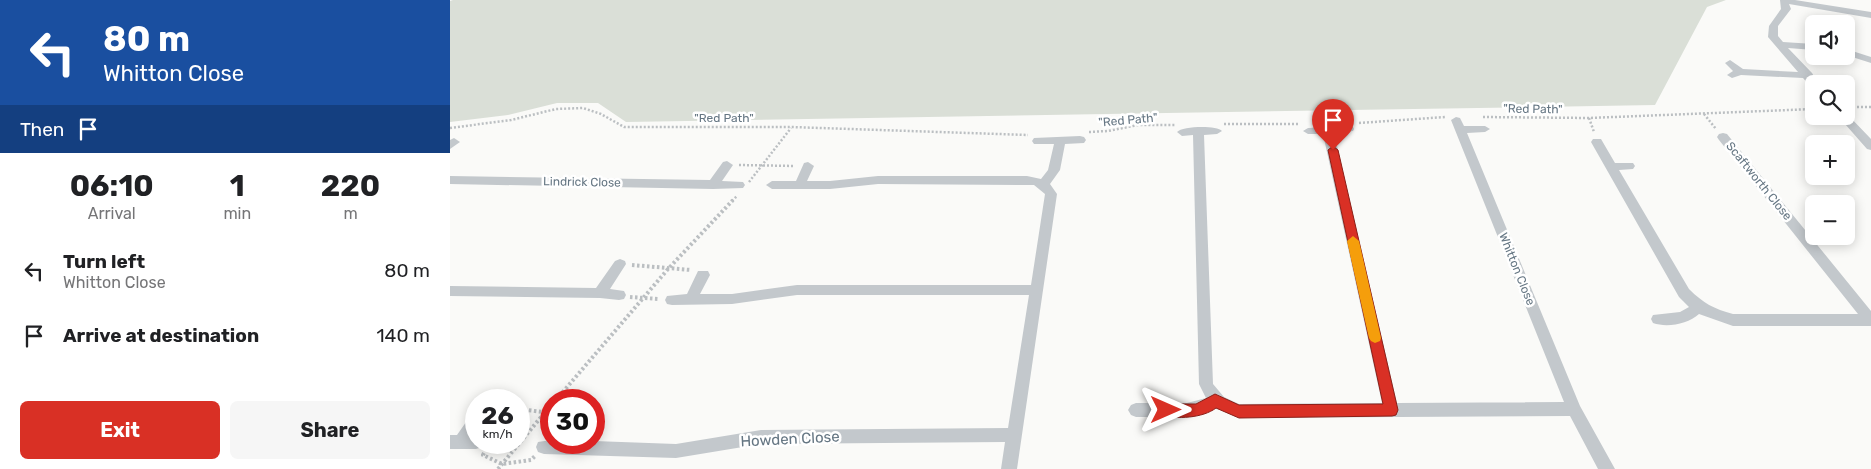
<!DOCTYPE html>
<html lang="en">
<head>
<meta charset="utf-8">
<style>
  :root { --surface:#fff; --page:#f6f6f6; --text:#202124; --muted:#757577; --accent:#d93025 }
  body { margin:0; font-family:Rubik,sans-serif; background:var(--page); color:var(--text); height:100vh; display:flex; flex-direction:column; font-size:19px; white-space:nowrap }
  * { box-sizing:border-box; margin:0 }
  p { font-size:16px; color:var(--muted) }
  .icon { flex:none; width:28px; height:28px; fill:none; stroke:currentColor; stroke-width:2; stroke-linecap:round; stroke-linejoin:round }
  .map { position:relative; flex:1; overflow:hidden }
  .panel { display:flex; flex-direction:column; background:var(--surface); width:450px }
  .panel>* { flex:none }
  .banner { background:#1a4fa0; color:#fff; overflow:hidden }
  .tools { position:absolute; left:1355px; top:15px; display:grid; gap:10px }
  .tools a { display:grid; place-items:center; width:50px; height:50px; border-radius:8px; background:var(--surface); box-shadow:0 2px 12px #0003; font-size:25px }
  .speed { position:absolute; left:15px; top:389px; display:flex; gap:10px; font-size:25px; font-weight:700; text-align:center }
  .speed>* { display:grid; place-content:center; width:65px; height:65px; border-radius:50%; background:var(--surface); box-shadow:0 2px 12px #0003; line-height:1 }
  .speed small { font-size:12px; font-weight:400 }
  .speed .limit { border:8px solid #d22; background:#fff; color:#111 }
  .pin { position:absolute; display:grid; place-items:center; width:42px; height:42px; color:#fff; margin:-51px -21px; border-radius:50% 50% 50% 0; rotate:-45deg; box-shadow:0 0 5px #0007 }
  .pin .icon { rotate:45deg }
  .me { position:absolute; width:55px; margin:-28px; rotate:90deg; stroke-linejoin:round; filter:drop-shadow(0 0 4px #0008) }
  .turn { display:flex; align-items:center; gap:18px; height:105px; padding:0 20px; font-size:22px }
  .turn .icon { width:65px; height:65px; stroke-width:2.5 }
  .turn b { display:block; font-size:35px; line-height:42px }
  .then { display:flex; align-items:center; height:48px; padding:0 20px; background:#0003; gap:10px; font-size:19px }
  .eta { display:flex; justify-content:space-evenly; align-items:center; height:85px; text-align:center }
  .eta b { font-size:30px; font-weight:700; line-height:35px }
  .button { display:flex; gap:10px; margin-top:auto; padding:10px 20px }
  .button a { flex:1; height:58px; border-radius:8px; background:var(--accent); color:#fff; font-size:20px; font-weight:700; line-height:58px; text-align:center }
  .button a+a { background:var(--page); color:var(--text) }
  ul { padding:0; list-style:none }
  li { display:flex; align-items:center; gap:15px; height:65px; padding:0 20px }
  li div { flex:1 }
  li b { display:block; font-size:19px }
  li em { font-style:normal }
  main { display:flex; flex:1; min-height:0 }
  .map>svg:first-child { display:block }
  .green { fill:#dadfd7 }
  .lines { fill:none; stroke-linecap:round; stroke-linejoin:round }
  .path-far1 { stroke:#bbbfc2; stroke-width:2.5; stroke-dasharray:2 2; stroke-linecap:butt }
  .path { stroke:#bbbfc2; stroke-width:4; stroke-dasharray:2.5 2.5; stroke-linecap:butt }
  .street { fill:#c3c8cc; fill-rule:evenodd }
  .route { fill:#d93025; stroke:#8d1f18 }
  .slow { fill:#f59e0b }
  .labels { text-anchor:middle; stroke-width:5; stroke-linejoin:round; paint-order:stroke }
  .street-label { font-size:12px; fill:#657683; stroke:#fff }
  .near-street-label { font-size:15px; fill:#657683; stroke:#fff }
</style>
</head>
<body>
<main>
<section class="panel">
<div class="banner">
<div class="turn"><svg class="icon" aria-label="left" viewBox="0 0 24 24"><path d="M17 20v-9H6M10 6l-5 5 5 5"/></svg><div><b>80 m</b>Whitton Close</div></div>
<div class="then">Then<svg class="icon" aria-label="arrive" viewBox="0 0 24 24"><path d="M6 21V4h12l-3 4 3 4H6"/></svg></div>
</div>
<div class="eta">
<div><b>06:10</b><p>Arrival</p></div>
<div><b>1</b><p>min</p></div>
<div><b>220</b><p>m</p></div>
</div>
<ul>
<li><svg class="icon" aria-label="left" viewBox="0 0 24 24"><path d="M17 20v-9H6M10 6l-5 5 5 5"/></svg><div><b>Turn left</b><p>Whitton Close</p></div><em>80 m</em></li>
<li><svg class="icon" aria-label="arrive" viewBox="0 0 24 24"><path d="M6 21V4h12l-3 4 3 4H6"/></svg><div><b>Arrive at destination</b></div><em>140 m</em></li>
</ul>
<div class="button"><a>Exit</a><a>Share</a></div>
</section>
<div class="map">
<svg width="1421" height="469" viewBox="0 0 1421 469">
  <rect width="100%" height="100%" fill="#fafaf8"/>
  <polygon class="green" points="3,0 1276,0 1257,7 1205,105 176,122 148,103 107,103 58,115 0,122 0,1"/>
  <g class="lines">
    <g class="path-far1">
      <polyline points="1399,107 1421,107"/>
      <polyline points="1254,114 1266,129"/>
      <polyline points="1033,117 1139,118 1364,109"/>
      <polyline points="1139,118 1144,132"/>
      <polyline points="909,123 995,117"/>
      <polyline points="774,124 850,124"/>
      <polyline points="0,128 61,120 106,109 133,108 151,114 174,127 341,127 578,135"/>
      <polyline points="639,132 658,131 688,125 725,125"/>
      <polyline points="289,165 345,166"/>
      <polyline points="299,182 341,128"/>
      <polyline points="282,201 287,196"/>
    </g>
    <g class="path">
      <polyline points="182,265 241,270"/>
      <polyline points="180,297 209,299"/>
      <polyline points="106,400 218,269 283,200"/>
      <polyline points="69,409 101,413"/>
      <polyline points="34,453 33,455 52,464 81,460 85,456"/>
      <polyline points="48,469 101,405"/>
    </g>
    <g class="street">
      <polygon points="1330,0 1345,0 1421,12 1421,18 1339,4 1341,9 1328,26 1328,36 1333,42 1364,44 1364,50 1338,48 1362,73 1369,84 1364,84 1364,87 1360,86 1353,78 1291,75 1282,78 1277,75 1283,71 1275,63 1280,60 1293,69 1348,72 1318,37 1319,26 1331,9"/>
      <polygon points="1396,49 1421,57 1421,63 1396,55"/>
      <polygon points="1397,114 1421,139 1421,150 1417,149 1388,116 1396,116"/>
      <path d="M1006,117l4,1 4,8h21l5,3 -5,3 -18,1 113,273 35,63h-17l-28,-53 -331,2 -24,-10 -28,9h-51l-5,-2 -3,-5 3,-5 5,-2h51l19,-5 -7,-14 -6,-249 -11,1 -5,-4c5,-6 40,-7 45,-1l-5,3 -13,1 9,249 11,13 15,7 143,-1 -59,-269h-15l-5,-3 5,-3 41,-2 4,1 1,2 -1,2 -19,2 63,270 167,-1 -113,-282z"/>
      <path d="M1273,133l4,1 144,177v15h-138l-34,-12c-11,10 -32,14 -46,9l-2,-4 2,-4 27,-3 9,-5 -10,-10 -88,-155 2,-3h8l14,24h18l2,3 -2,3 -14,1 70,119c14,14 25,20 44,25h125l-139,-174 -2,-3 2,-3z"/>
      <polygon points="630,136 634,137 636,140 634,143 615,144 610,170 600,184 607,194 567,469 551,469 555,442 311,444 226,458 94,454 88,452 86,447 88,442 101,440 101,442 144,441 226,444 311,430 558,428 579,295 347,295 282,304 222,305 217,304 215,300 217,296 237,294 248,271 258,271 260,275 250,294 282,294 347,285 581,285 595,194 584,185 428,184 380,189 322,189 316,185 322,181 346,181 354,163 358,162 364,166 357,181 380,181 428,176 577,176 591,179 598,170 604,144 584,144 582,141 584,138"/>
      <polygon points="4,138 10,142 0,149 0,140"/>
      <polygon points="277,161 283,165 272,181 293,182 295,185 293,188 263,189 0,184 0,176 260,180 273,162"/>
      <polygon points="170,259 175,261 176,264 160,289 174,291 176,295 174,299 169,300 150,298 0,296 0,286 146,288 165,261"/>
      <polygon points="26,413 26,442 34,442 32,447 26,449 0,449 0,435 7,435 21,415"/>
    </g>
  </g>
  <path class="route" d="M883,146l5,4 60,260 -2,5 -4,1 -153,2 -23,-10c-13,10 -40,12 -55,6l-2,-4 2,-4 5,-2h30l19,-10 24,11 144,-1 -55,-254z"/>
  <polygon class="slow" points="903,236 909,241 931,338 930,341 925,343 921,341 919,338 897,241"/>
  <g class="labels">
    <g class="street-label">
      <text transform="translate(1083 109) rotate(1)" y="4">"Red Path"</text>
      <text x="274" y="122">"Red Path"</text>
      <text transform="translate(678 120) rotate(-5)" y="4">"Red Path"</text>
      <text transform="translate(1309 181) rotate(51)" y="4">Scaftworth Close</text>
      <text transform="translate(132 182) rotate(1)" y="4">Lindrick Close</text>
      <text transform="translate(1067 269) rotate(68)" y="4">Whitton Close</text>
    </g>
    <g class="near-street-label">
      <text transform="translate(340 439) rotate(-3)" y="5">Howden Close</text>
    </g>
  </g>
</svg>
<div class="tools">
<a><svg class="icon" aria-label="sound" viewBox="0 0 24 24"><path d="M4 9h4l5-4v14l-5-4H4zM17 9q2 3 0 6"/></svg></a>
<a><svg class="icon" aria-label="search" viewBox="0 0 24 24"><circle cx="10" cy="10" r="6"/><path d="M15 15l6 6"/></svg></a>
<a>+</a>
<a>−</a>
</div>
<div class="speed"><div>26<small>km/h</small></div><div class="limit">30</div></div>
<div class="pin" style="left:883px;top:150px;background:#d93025"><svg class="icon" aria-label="arrive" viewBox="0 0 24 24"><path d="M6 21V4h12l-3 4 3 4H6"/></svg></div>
<svg class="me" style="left:716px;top:410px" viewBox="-20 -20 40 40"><path d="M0-17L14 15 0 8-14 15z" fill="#d93025" stroke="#fff" stroke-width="4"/></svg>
</div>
</main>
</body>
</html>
